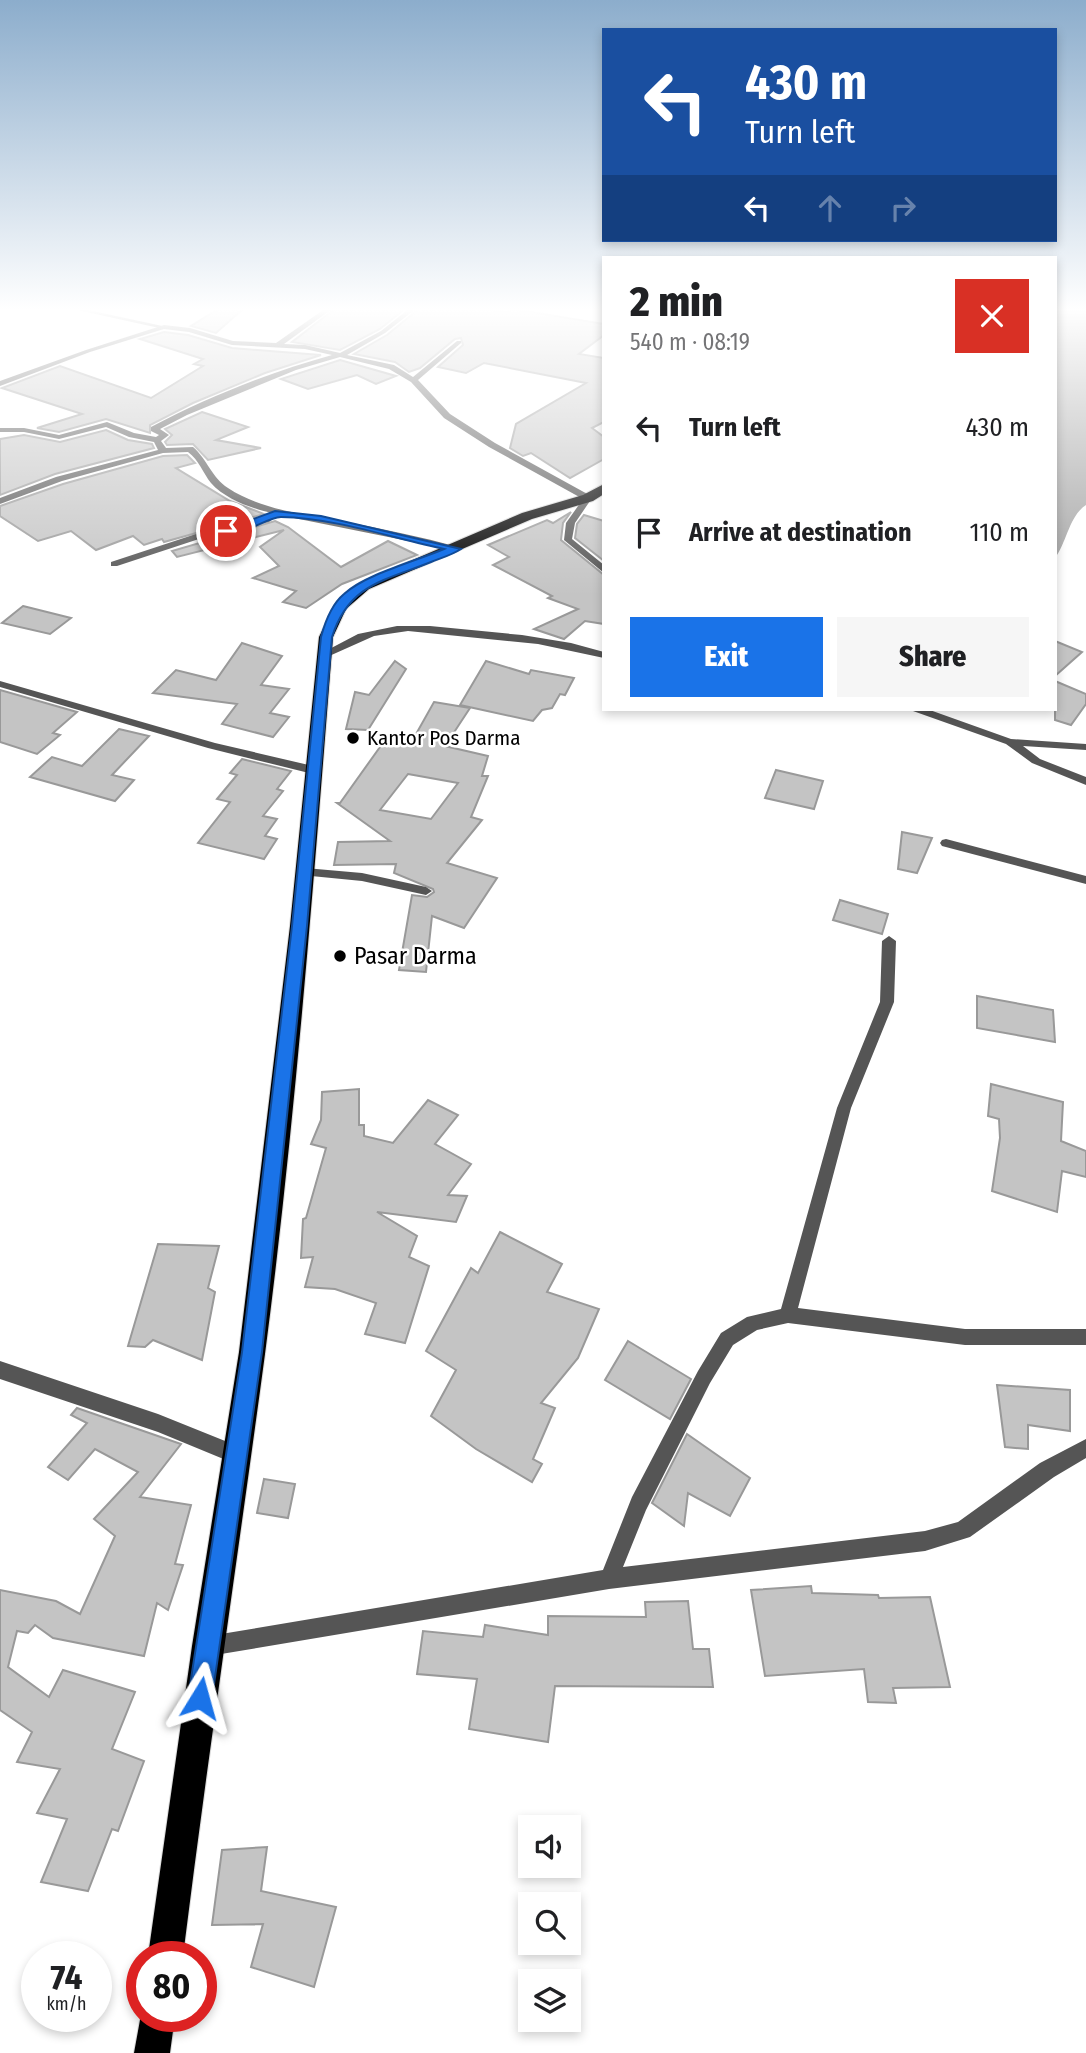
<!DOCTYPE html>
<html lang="en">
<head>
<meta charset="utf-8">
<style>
  :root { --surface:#fff; --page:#f6f6f6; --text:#202124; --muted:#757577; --accent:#1a73e8 }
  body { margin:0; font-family:"Fira Sans Condensed",sans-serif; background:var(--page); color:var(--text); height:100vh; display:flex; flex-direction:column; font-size:26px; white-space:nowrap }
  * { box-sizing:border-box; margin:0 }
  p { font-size:23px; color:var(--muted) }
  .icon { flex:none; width:38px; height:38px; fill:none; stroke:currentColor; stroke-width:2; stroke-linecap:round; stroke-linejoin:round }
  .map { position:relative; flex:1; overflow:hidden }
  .drawer { position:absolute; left:602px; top:256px; width:455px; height:455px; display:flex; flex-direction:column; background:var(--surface); border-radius:0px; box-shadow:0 4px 10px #0003 }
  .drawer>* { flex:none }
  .banner { position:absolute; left:602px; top:28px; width:455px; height:214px; border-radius:0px; box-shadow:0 4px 10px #0003; background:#1a4fa0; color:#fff; overflow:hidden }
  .fabs { position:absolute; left:518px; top:1815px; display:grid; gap:14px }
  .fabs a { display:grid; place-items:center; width:63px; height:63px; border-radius:0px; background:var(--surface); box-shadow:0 4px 10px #0003; font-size:35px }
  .speed { position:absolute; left:21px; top:1941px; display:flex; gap:14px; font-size:35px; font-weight:700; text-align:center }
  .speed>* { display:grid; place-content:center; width:91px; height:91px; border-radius:50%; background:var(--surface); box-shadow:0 4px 10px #0003; line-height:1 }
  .speed small { font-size:18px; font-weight:400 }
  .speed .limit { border:10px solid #d22; background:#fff; color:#111 }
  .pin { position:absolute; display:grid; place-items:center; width:60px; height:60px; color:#fff; margin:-30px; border:4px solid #fff; border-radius:50%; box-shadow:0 2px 7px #0007 }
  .me { position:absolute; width:77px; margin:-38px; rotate:8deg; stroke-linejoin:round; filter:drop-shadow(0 0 5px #0008) }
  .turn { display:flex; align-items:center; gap:24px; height:147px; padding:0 28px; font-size:32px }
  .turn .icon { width:91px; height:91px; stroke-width:2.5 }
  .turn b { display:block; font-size:49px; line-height:60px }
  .lanes { display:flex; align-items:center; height:66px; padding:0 28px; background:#0003; justify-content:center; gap:35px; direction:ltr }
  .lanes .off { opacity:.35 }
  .round { display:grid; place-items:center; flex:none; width:74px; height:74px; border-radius:0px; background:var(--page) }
  .overview { display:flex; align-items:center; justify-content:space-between; height:119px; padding:0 28px }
  h1 { font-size:42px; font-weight:800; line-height:52px }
  .button { display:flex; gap:14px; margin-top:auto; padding:14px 28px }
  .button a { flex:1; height:80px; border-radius:0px; background:var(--accent); color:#fff; font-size:28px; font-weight:800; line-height:80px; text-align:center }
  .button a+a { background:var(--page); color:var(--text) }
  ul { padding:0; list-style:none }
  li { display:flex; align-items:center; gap:21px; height:105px; padding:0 28px }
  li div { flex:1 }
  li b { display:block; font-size:26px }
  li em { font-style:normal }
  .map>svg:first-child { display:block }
  .water { fill:#a3a3a3 }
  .building { fill:#c4c4c4; stroke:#999; stroke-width:2; fill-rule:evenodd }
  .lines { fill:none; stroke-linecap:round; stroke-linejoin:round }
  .highway-casing { stroke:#dbdbdb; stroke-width:2 }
  .lane { fill:#555; fill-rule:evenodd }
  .street { fill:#555; fill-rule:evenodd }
  .highway { fill:#000; fill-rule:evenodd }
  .route { fill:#1a73e8; stroke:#114b97; stroke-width:2 }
  .poi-dot { fill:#000; stroke:#fff; stroke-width:2.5 }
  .labels { text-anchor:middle; stroke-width:5; stroke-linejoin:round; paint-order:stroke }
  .far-poi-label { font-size:21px; fill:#000; stroke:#fff; text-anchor:start }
  .poi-label { font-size:24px; fill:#000; stroke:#fff; text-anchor:start }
</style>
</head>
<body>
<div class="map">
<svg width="1086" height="2053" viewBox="0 0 1086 2053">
  <rect width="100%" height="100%" fill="#fff"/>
  <path class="water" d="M1055,308h31v197c-17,11 -19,37 -31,53z"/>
  <g class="building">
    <polygon points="220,308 244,308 216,333 191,326"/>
    <polygon points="336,308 406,308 380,329 340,350 292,342"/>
    <polygon points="420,308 475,308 507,312 513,309 604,324 604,335 579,354 604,358 604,422 592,428 604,437 604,459 570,478 531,453 523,456 510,448 516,424 586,383 484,363 466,373 438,367 463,345 461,338 455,339 420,368 409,372 395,362 354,354 387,335"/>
    <polygon points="164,332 188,335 232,348 321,355 265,373 193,403 150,425 150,433 106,419 59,432 37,428 82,414 2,388 60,366 151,398 203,366 194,364 203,359 140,339"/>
    <polygon points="340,360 396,376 376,384 357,375 308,389 281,379"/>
    <polygon points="202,412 248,427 216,440 261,448 208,460 193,444 167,445 165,442 172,435 165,429"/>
    <polygon points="106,430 128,440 152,444 154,448 55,474 0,495 0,439 24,435 60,442"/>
    <polygon points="187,455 195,463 176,468 230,501 264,514 164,542 162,539 144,545 133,536 96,550 71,531 38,541 0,516 0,506 63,484 163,456"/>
    <polygon points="571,512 563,523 561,540 604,575 604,624 585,621 564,639 534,629 578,609 548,598 552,596 493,565 509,557 488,545 547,520 553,523"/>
    <polygon points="584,515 604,521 604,561 575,538 577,524"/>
    <polygon points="275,521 288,527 341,567 388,541 417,555 342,584 306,608 283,602 296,591 253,578 279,566 260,547 284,530 177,557 172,551"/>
    <polygon points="23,606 71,618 50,634 2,623"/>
    <polygon points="1055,641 1082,652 1055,676"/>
    <polygon points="242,643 282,656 261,685 289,689 270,713 289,717 273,737 222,724 237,704 153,693 176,670 216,680"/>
    <polygon points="395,661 406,669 368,730 346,729 355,692 369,695"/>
    <polygon points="486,661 529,674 531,670 574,678 565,695 560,694 552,708 542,710 533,721 460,705"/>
    <polygon points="1055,681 1086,694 1086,704 1071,725 1055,720"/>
    <polygon points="0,690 77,712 53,733 60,735 37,754 0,742"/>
    <path d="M434,702l36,6 -25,38 43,10 -6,20h6l-17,41 11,3 -35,43 50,15 -33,50 -32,-12 -6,56 -27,-2 13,-75 15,2 7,-5 -1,-3 -39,-16 2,-9 -62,1 4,-23 52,-1 -53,-38h3l45,-63 26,3zM408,774l50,9 -27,36 -51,-9z"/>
    <polygon points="119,729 149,736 112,775 134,780 115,801 30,777 52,757 82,766"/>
    <polygon points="242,759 291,771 277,789 283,791 263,816 277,819 265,836 277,839 264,859 198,843 230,802 217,799 237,775 230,773"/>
    <polygon points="776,770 823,781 814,809 765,798"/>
    <polygon points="902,832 932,838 917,873 898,869"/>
    <polygon points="840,900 888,914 882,934 833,920"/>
    <polygon points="977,996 1053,1010 1055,1042 977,1028"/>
    <polygon points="991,1084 1063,1102 1061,1141 1086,1151 1086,1177 1062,1171 1057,1212 992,1191 1000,1138 999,1119 988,1116"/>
    <polygon points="359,1089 359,1125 364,1125 364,1136 393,1143 428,1100 458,1115 435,1144 471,1164 448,1195 467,1196 456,1222 377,1212 417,1236 409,1257 429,1266 405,1343 365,1334 376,1303 335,1289 305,1287 313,1257 301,1258 303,1219 306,1218 326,1148 311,1144 321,1120 322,1092"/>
    <polygon points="500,1232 562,1264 547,1292 599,1309 578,1358 541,1403 555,1408 533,1459 542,1464 532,1482 476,1449 431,1416 456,1370 426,1351 471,1268 478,1273"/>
    <polygon points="158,1244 219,1246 208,1288 215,1292 202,1360 153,1340 145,1347 128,1346"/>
    <polygon points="628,1341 691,1379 670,1419 605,1380"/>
    <polygon points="997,1385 1070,1390 1070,1431 1028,1425 1028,1449 1005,1447"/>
    <polygon points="77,1408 181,1444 140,1497 191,1505 175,1564 183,1565 168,1610 157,1603 144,1656 53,1638 35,1625 28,1633 17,1631 8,1667 49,1697 63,1670 135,1692 112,1749 144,1761 118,1831 112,1829 88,1891 41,1882 67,1819 37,1813 60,1769 17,1762 32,1732 0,1710 0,1590 56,1601 80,1614 115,1536 94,1519 138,1472 95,1449 68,1480 48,1467 87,1423 71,1415"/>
    <polygon points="687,1434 750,1478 730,1516 688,1493 684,1526 652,1503"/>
    <polygon points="264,1479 295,1484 288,1518 257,1513"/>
    <polygon points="811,1586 812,1593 878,1595 879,1598 930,1597 950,1687 893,1688 896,1703 868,1702 864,1669 765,1676 751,1590"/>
    <polygon points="688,1601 693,1649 709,1649 713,1687 555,1686 548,1742 469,1729 477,1679 417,1674 423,1631 483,1637 485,1625 548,1635 548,1616 646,1617 645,1602"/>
    <polygon points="267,1847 261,1891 336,1907 314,1987 251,1967 263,1924 212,1925 222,1850"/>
  </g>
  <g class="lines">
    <g class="highway-casing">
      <g id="highway">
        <path d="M604,484v10l-11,7 -61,18 -163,70 -23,20 -13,28c-19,239 -37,479 -68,717 -27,201 -57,401 -82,602h-35l44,-310 47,-294 51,-426 29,-289 16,-33 24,-21 163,-70 61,-18z"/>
        <polygon points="142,2009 142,2016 175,2016 170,2053 134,2053"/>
      </g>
    </g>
    <polygon class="lane" points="68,308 79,308 167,327 164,329"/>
    <g class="street">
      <path d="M326,308l6,1 -48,35 21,1 35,8 41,-22 29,-23h7l-32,25 -38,22 47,10 19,12 44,-36h4v2l-43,37 32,34 45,29 96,53 1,2 -17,25 -3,16 32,26v8l-40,-33 2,-17 17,-24 -94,-52 -45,-29 -33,-36 -22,-13 -49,-12 -44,13 -109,45 -27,14 9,6 -8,6 5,7 27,-1c14,12 19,31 35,41 35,23 78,26 119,34 37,7 74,15 111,25v4l-179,-36 -10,7 -61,14 -91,30h-6v-4l91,-30 61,-14 8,-5c-20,-5 -46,-14 -60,-30 -8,-10 -12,-23 -23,-31l-25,1 -101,28 -62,23v-6l56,-21 102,-27 -4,-8 -25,-5 -23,-10 -47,12 -35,-7h-24v-4h24l35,7 48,-13 27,11 22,4 3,-2 -8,-4v-4c57,-30 119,-55 181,-72l-27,-6 -73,-4 -43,-13 -25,-3 -74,23 -90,34v-5l86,-31 78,-25 26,3 43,13 43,2z"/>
      <polygon points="397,626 430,626 522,635 571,643 604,652 604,658 538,644 408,631 374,636 327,657 318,655 358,634"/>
      <polygon points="0,681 215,743 313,766 319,770 313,774 208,748 0,687"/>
      <polygon points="912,709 927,709 1011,739 1086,744 1086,750 1023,746 1040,759 1086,777 1086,785 1032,763 1006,744 913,711"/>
      <polygon points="946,839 1086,876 1086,884 942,846 940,843 942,840"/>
      <polygon points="305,868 362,873 426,887 432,891 426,895 362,881 301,875 299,872 301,869"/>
      <polygon points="889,936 896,941 894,1002 851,1108 798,1308 965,1329 1086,1329 1086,1345 965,1345 788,1323 757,1330 733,1345 710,1383 646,1510 623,1567 925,1531 958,1522 1040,1463 1086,1439 1086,1458 1054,1477 970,1537 925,1551 609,1589 209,1656 202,1653 199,1646 202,1639 209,1636 603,1570 632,1497 698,1371 721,1333 747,1317 781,1309 837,1108 880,1002 882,941"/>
      <polygon points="0,1361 158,1414 245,1449 247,1456 245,1463 238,1465 158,1432 0,1379"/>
    </g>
    <use href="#highway" class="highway"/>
  </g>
  <linearGradient id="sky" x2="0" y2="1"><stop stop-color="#8cadcc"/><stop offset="0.52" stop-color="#fff"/><stop offset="1" stop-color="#fff" stop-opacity="0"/></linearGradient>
  <rect width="1086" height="595" fill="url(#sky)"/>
  <path class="route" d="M275,511l46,5 140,33c-9,6 -20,9 -30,13 -47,19 -82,22 -99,75l-25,289 -45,426 -50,346 -4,8 -8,4 -8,-4 -4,-8 54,-346 50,-426 29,-289c4,-15 11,-33 23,-43 22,-20 72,-33 100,-45 -52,-11 -109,-31 -163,-32 -16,0 -45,25 -60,14z"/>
  <g class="poi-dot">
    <circle cx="353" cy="738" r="7"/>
    <circle cx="340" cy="956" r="7"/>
  </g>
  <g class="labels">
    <g class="far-poi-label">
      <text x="367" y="745">Kantor Pos Darma</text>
    </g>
    <g class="poi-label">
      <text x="354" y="964">Pasar Darma</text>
    </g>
  </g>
</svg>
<div class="fabs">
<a><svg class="icon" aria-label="sound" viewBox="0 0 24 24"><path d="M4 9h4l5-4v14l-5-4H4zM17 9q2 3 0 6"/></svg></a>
<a><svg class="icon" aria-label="search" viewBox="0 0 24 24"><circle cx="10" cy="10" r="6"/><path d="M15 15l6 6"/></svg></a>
<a><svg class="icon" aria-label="layers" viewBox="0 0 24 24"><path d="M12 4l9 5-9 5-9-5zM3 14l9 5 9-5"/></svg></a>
</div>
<div class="speed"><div>74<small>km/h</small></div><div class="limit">80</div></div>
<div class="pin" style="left:226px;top:531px;background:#d93025"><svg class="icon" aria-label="arrive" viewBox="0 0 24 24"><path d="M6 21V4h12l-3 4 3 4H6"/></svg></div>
<svg class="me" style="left:200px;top:1698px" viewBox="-20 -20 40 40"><path d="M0-17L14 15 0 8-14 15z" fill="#1a73e8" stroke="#fff" stroke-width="4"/></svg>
<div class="banner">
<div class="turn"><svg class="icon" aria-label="left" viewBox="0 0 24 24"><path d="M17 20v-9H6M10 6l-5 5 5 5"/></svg><div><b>430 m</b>Turn left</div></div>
<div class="lanes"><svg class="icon" aria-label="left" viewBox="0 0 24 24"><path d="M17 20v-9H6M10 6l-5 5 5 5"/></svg><svg class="icon off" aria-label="ahead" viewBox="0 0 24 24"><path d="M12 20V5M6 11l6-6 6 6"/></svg><svg class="icon off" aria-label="right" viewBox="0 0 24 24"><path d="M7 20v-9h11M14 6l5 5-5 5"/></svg></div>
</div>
<section class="drawer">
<div class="overview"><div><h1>2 min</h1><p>540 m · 08:19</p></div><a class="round" style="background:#d93025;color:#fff"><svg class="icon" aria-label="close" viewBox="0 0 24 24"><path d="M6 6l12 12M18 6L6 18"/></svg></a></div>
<ul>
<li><svg class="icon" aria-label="left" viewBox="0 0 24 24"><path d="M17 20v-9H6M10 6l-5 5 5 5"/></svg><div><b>Turn left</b></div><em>430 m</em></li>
<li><svg class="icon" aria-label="arrive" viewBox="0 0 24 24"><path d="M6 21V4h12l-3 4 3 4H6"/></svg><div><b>Arrive at destination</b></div><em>110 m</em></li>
</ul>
<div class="button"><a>Exit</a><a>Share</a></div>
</section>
</div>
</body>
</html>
